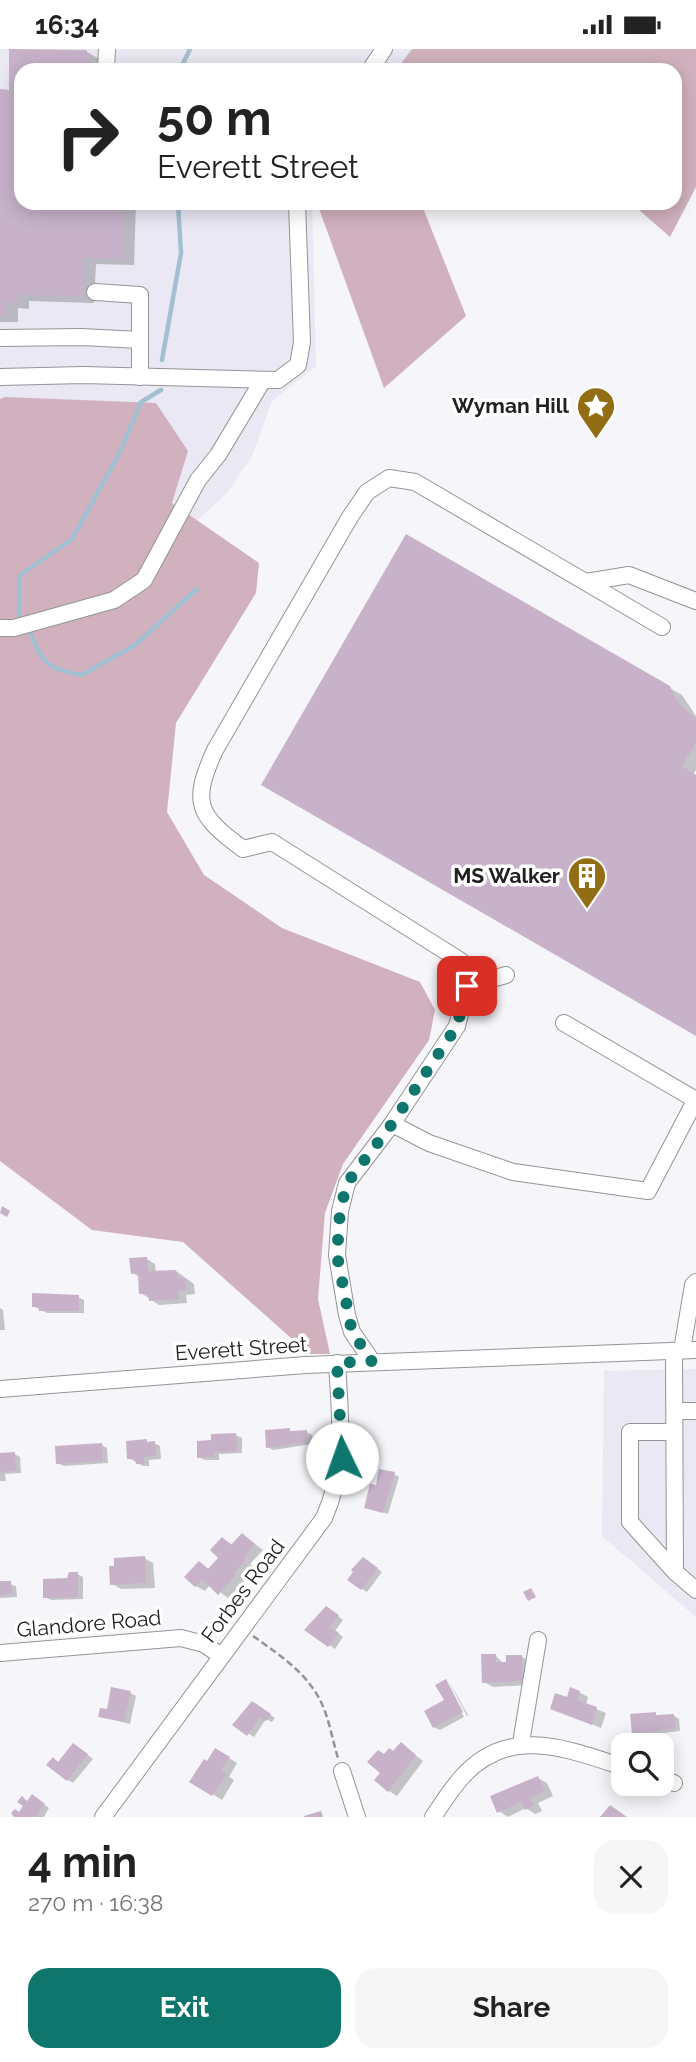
<!DOCTYPE html>
<html lang="en">
<head>
<meta charset="utf-8">
<style>
  :root { --surface:#fff; --page:#f6f6f6; --text:#222; --muted:#767676; --accent:#0f766e }
  body { margin:0; font-family:Raleway,sans-serif; background:var(--page); color:var(--text); height:100vh; display:flex; flex-direction:column; font-size:26px; white-space:nowrap }
  * { box-sizing:border-box; margin:0 }
  p { font-size:23px; color:var(--muted) }
  .icon { flex:none; width:38px; height:38px; fill:none; stroke:currentColor; stroke-width:2; stroke-linecap:round; stroke-linejoin:round }
  .map { position:relative; height:1768px; overflow:hidden }
  .details { display:flex; flex-direction:column; background:var(--surface); flex:1 }
  .details>* { flex:none }
  .guide { position:absolute; left:14px; top:14px; width:668px; height:147px; border-radius:21px; box-shadow:0 4px 18px #0003; background:#fff; color:var(--text); overflow:hidden }
  .controls { position:absolute; left:611px; top:1684px; display:grid; gap:14px }
  .controls a { display:grid; place-items:center; width:63px; height:63px; border-radius:14px; background:var(--surface); box-shadow:0 4px 18px #0003; font-size:35px }
  .pin { position:absolute; display:grid; place-items:center; width:60px; height:60px; color:#fff; margin:-30px; border-radius:14px; box-shadow:0 4px 10px #0006 }
  .me { position:absolute; width:77px; margin:-38px; rotate:357deg; stroke-linejoin:round; filter:drop-shadow(0 0 5px #0008) }
  .turn { display:flex; align-items:center; gap:24px; height:147px; padding:0 28px; font-size:32px }
  .turn .icon { width:91px; height:91px; stroke-width:2.5 }
  .turn b { display:block; font-size:49px; line-height:60px }
  .round { display:grid; place-items:center; flex:none; width:74px; height:74px; border-radius:21px; background:var(--page) }
  .head { display:flex; align-items:center; justify-content:space-between; height:119px; padding:0 28px }
  h1 { font-size:42px; font-weight:700; line-height:52px }
  .button { display:flex; gap:14px; margin-top:auto; padding:14px 28px }
  .button a { flex:1; height:80px; border-radius:21px; background:var(--accent); color:#fff; font-size:28px; font-weight:700; line-height:80px; text-align:center }
  .button a+a { background:var(--page); color:var(--text) }
  .status { display:flex; justify-content:space-between; align-items:center; height:49px; padding:0 35px; background:var(--surface); direction:ltr }
  .status svg { height:19px; fill:currentColor }
  .map>svg:first-child { display:block }
  .built { fill:#e9e8f3 }
  .forest { fill:#d1b1be }
  .shadow { fill:#0003 }
  .lines { fill:none; stroke-linecap:round; stroke-linejoin:round }
  .stream { stroke:#a2c0d1; stroke-width:4.5 }
  .building { fill:#c7b2ca }
  .minor-casing { stroke:#949497; stroke-width:18 }
  .path { stroke:#949396; stroke-width:2.5; stroke-dasharray:7 3.5; stroke-linecap:butt }
  .minor { stroke:#fff; stroke-width:16 }
  .route { stroke:#0f766e; stroke-width:12; stroke-dasharray:0 21.6 }
  .labels { text-anchor:middle; stroke-width:7; stroke-linejoin:round; paint-order:stroke }
  .poi-label { font-size:21px; font-weight:bold; fill:#212122; stroke:#fff; text-anchor:end }
  .street-label { font-size:21px; fill:#212122; stroke:#fff }
</style>
</head>
<body>
<div class="status"><b>16:34</b><svg viewBox="0 0 49 12"><path d="M0 12V9h3v3zM5 12V6h3v6zM10 12V3h3v9zM15 12V0h3v12zM26 1h20v11H26zM47 4h2v5h-2z"/></svg></div>
<div class="map">
<svg width="696" height="1768" viewBox="0 0 696 1768">
  <rect width="100%" height="100%" fill="#f6f5f9"/>
  <g class="built">
    <polygon points="0,0 412,0 396,21 21,21 21,154 312,154 316,317 272,352 252,407 228,443 196,472 172,453 188,402 6,348 0,350"/>
    <polygon points="696,1320 696,1568 602,1487 604,1322"/>
  </g>
  <g class="forest">
    <polygon points="412,0 696,0 696,138 670,188 631,154 676,154 676,21 396,21"/>
    <polygon points="317,154 421,154 466,267 384,339"/>
    <polygon points="5,348 156,354 188,402 172,454 259,514 256,544 176,674 167,763 204,826 282,879 420,933 435,961 429,991 343,1115 325,1164 318,1250 330,1305 309,1305 183,1193 92,1181 0,1112 0,350"/>
  </g>
  <g class="shadow">
    <polygon points="11,2 87,3 99,10 99,21 21,21 21,154 136,154 134,216 96,215 94,254 29,252 29,260 18,259 18,273 0,273 0,42 11,42"/>
    <polygon points="406,487 682,646 696,667 696,721 693,726 696,727 696,985"/>
    <polygon points="147,1210 155,1215 156,1224 176,1222 194,1235 195,1245 186,1246 187,1254 159,1256 141,1244 140,1228 132,1224"/>
    <polygon points="78,1248 84,1251 84,1264 47,1264 33,1257"/>
    <polygon points="0,1259 3,1261 5,1281 0,1281"/>
    <polygon points="306,1383 312,1386 313,1395 273,1401 268,1398"/>
    <polygon points="236,1386 242,1389 242,1404 219,1405 219,1411 205,1411 199,1408 213,1393"/>
    <polygon points="154,1394 160,1397 161,1410 149,1411 149,1417 143,1417 129,1409"/>
    <polygon points="102,1396 107,1399 108,1414 64,1417 58,1414"/>
    <polygon points="14,1405 20,1408 21,1424 5,1425 6,1432 0,1432 0,1406"/>
    <polygon points="394,1425 399,1428 388,1465 366,1458"/>
    <polygon points="243,1486 263,1501 250,1515 253,1517 242,1531 244,1532 228,1549 210,1536 205,1542 196,1537 200,1514 210,1521 221,1509 223,1490 233,1496"/>
    <polygon points="144,1509 153,1514 155,1539 121,1540 112,1535"/>
    <polygon points="369,1514 382,1523 367,1543 362,1540"/>
    <polygon points="77,1525 83,1528 83,1550 51,1551 45,1548"/>
    <polygon points="0,1533 16,1537 17,1548 0,1549"/>
    <polygon points="332,1562 343,1571 335,1582 343,1588 335,1600 307,1581"/>
    <polygon points="495,1606 504,1615 521,1607 530,1613 531,1636 493,1638 484,1633"/>
    <polygon points="445,1632 464,1668 440,1681 434,1678 446,1652"/>
    <polygon points="450,1635 451,1636 468,1666 467,1667"/>
    <polygon points="579,1643 588,1648 586,1656 606,1664 601,1679 552,1659"/>
    <polygon points="130,1644 136,1647 130,1675 100,1667"/>
    <polygon points="258,1658 275,1669 272,1673 266,1670 254,1688 235,1676"/>
    <polygon points="673,1666 679,1670 680,1682 639,1687 633,1684"/>
    <polygon points="401,1695 423,1712 397,1747 389,1742 383,1724 385,1706 394,1704"/>
    <polygon points="79,1699 93,1710 73,1734 68,1731 59,1714"/>
    <polygon points="216,1701 237,1714 229,1728 234,1731 222,1751 192,1732"/>
    <polygon points="538,1729 547,1734 553,1747 538,1754 542,1762 535,1765 526,1759 508,1768 499,1762"/>
    <polygon points="38,1751 49,1759 44,1768 16,1768 28,1753"/>
  </g>
  <g class="lines">
    <g class="stream">
      <polyline points="180,21 190,0"/>
      <polyline points="162,311 181,204 178,154"/>
      <polyline points="19,569 19,527 72,490 120,403 141,353 161,341"/>
      <path d="M30,582c11,33 19,38 52,44l53,-30 62,-56"/>
    </g>
  </g>
  <g class="building">
    <polygon points="9,0 87,1 87,21 21,21 21,154 124,154 123,210 84,209 83,248 17,246 17,254 6,253 6,267 0,267 0,40 9,41"/>
    <polygon points="406,485 670,637 677,652 696,670 696,694 682,717 696,726 696,987 261,736"/>
    <polygon points="2,1157 10,1162 7,1168 0,1164"/>
    <polygon points="147,1208 148,1222 176,1221 177,1229 185,1229 186,1241 178,1242 179,1250 149,1252 148,1245 139,1245 138,1224 131,1225 129,1209"/>
    <polygon points="32,1244 79,1246 79,1262 39,1262 39,1258 32,1258"/>
    <polygon points="290,1379 290,1382 307,1381 308,1393 266,1399 265,1381"/>
    <polygon points="236,1384 237,1402 214,1403 214,1408 197,1409 197,1392 211,1391 211,1385"/>
    <polygon points="147,1390 147,1393 155,1392 156,1407 144,1408 144,1415 136,1415 135,1410 127,1410 126,1392"/>
    <polygon points="102,1394 103,1412 56,1415 55,1397"/>
    <polygon points="15,1403 16,1422 0,1423 0,1404"/>
    <polygon points="379,1420 395,1423 383,1464 364,1459 370,1435 376,1436"/>
    <polygon points="242,1484 255,1495 243,1509 246,1511 234,1524 236,1526 218,1546 202,1530 195,1538 184,1528 199,1512 208,1520 218,1509 210,1501 222,1488 231,1496"/>
    <polygon points="145,1507 146,1534 110,1536 109,1517 114,1517 114,1509"/>
    <polygon points="363,1508 378,1519 361,1541 347,1531 353,1523 351,1521"/>
    <polygon points="69,1523 78,1523 78,1548 43,1549 43,1530 67,1529"/>
    <polygon points="0,1532 11,1532 12,1545 0,1546"/>
    <polygon points="531,1539 536,1548 528,1552 523,1543"/>
    <polygon points="326,1557 339,1566 330,1578 339,1584 328,1598 304,1581"/>
    <polygon points="481,1605 496,1605 496,1613 506,1613 506,1606 522,1606 523,1632 482,1634"/>
    <polygon points="446,1630 463,1663 433,1679 424,1662 444,1651 435,1636"/>
    <polygon points="111,1638 131,1642 124,1673 98,1668 100,1659 107,1660"/>
    <polygon points="570,1638 580,1642 577,1651 597,1658 592,1676 550,1660 555,1644 567,1648"/>
    <polygon points="252,1652 271,1665 266,1672 260,1668 247,1687 232,1676"/>
    <polygon points="656,1663 656,1666 674,1665 675,1679 632,1685 630,1665"/>
    <polygon points="401,1693 416,1706 388,1743 374,1731 380,1724 367,1713 378,1701 384,1705 389,1699 393,1702"/>
    <polygon points="73,1694 88,1705 67,1732 46,1716 53,1708 58,1713"/>
    <polygon points="215,1699 230,1708 221,1721 227,1725 212,1747 189,1733 204,1710 207,1712"/>
    <polygon points="538,1727 545,1742 530,1749 534,1757 525,1761 521,1753 497,1764 490,1747"/>
    <polygon points="32,1745 45,1755 35,1768 14,1768 11,1764 15,1760 19,1763 23,1757 17,1753 22,1747 27,1752"/>
    <polygon points="610,1756 627,1768 600,1768"/>
    <polygon points="321,1762 323,1768 304,1768 304,1767"/>
  </g>
  <g class="lines">
    <g class="minor-casing">
      <g id="minor">
        <polyline points="106,21 107,0"/>
        <polyline points="370,21 384,0"/>
        <polyline points="95,243 140,246 140,328"/>
        <polyline points="0,289 81,288 140,291"/>
        <polyline points="0,328 83,326 278,331 298,316 302,293 297,154"/>
        <polyline points="586,533 629,526 696,552"/>
        <polyline points="0,579 14,579 114,551 144,531 198,431 218,406 263,331"/>
        <path d="M467,937l-6,-25 -189,-119 -29,7c-46,-34 -52,-46 -28,-99l135,-233 17,-25 22,-14 26,4 247,145"/>
        <polyline points="564,974 696,1051"/>
        <polyline points="392,1075 429,1094 513,1123 648,1142 695,1052"/>
        <polyline points="682,1301 693,1236 696,1233"/>
        <polyline points="674,1302 675,1523 696,1541"/>
        <polyline points="372,1312 352,1283 347,1266 337,1206 340,1162 347,1134 392,1075 457,977 467,937 506,926"/>
        <polyline points="0,1340 306,1316 696,1301"/>
        <polyline points="675,1362 696,1362"/>
        <polyline points="673,1383 630,1383 630,1473 675,1523"/>
        <polyline points="0,1604 181,1589 204,1595 220,1606"/>
        <polyline points="521,1694 538,1591"/>
        <polyline points="342,1722 357,1768"/>
        <polyline points="662,1730 674,1734"/>
        <path d="M103,1768l221,-299c23,-51 16,-101 13,-155"/>
        <path d="M433,1768c9,-13 18,-28 29,-40 47,-52 103,-29 161,-10"/>
      </g>
    </g>
    <path class="path" d="M253,1587c25,18 52,35 67,64 9,17 12,39 18,58"/>
    <use href="#minor" class="minor"/>
  </g>
  <g class="lines">
    <polyline class="route" points="342,1409 337,1314 372,1312 352,1283 337,1206 340,1162 347,1134 392,1075 457,977 467,937"/>
  </g>
  <defs>
    <g id="sight-pin" transform="scale(2.0125)"><path d="M0 17L-7.5 6A9.5 9.5 0 1 1 7.5 6Z" fill="#926d14" stroke="#fff"/><path d="M0-6L1.8-2.2L6-1.7L2.9 1.2L3.7 5.4L0 3.3L-3.7 5.4L-2.9 1.2L-6-1.7L-1.8-2.2Z" fill="#fff"/></g>
    <g id="building-pin" transform="scale(2.0125)"><path d="M0 17L-7.5 6A9.5 9.5 0 1 1 7.5 6Z" fill="#926d14" stroke="#fff"/><path d="M-4-6H4V6H1V3H-1V6H-4ZM-2.5-4.3h1.7v1.8h-1.7ZM.8-4.3h1.7v1.8H.8ZM-2.5-1h1.7V.8h-1.7ZM.8-1h1.7V.8H.8Z" fill="#fff"/></g>
  </defs>
  <g fill-rule="evenodd">
    <use href="#sight-pin" x="596" y="357"/>
    <use href="#building-pin" x="587" y="827"/>
  </g>
  <g class="labels">
    <g class="poi-label">
      <text x="569" y="364">Wyman Hill</text>
      <text x="560" y="834">MS Walker</text>
    </g>
    <g class="street-label">
      <text transform="translate(241 1300) rotate(-4)" y="7">Everett Street</text>
      <text transform="translate(243 1542) rotate(-53)" y="7">Forbes Road</text>
      <text transform="translate(89 1575) rotate(-5)" y="7">Glandore Road</text>
    </g>
  </g>
</svg>
<div class="controls">
<a><svg class="icon" aria-label="search" viewBox="0 0 24 24"><circle cx="10" cy="10" r="6"/><path d="M15 15l6 6"/></svg></a>
</div>
<div class="pin" style="left:467px;top:937px;background:#d93025"><svg class="icon" aria-label="arrive" viewBox="0 0 24 24"><path d="M6 21V4h12l-3 4 3 4H6"/></svg></div>
<svg class="me" style="left:342px;top:1409px" viewBox="-20 -20 40 40"><circle r="19" fill="#fff"/><path d="M0-13L10 11 0 6-10 11z" fill="#0f766e"/></svg>
<div class="guide">
<div class="turn"><svg class="icon" aria-label="right" viewBox="0 0 24 24"><path d="M7 20v-9h11M14 6l5 5-5 5"/></svg><div><b>50 m</b>Everett Street</div></div>
</div>
</div>
<section class="details">
<div class="head"><div><h1>4 min</h1><p>270 m · 16:38</p></div><a class="round"><svg class="icon" aria-label="close" viewBox="0 0 24 24"><path d="M6 6l12 12M18 6L6 18"/></svg></a></div>
<div class="button"><a>Exit</a><a>Share</a></div>
</section>
</body>
</html>
